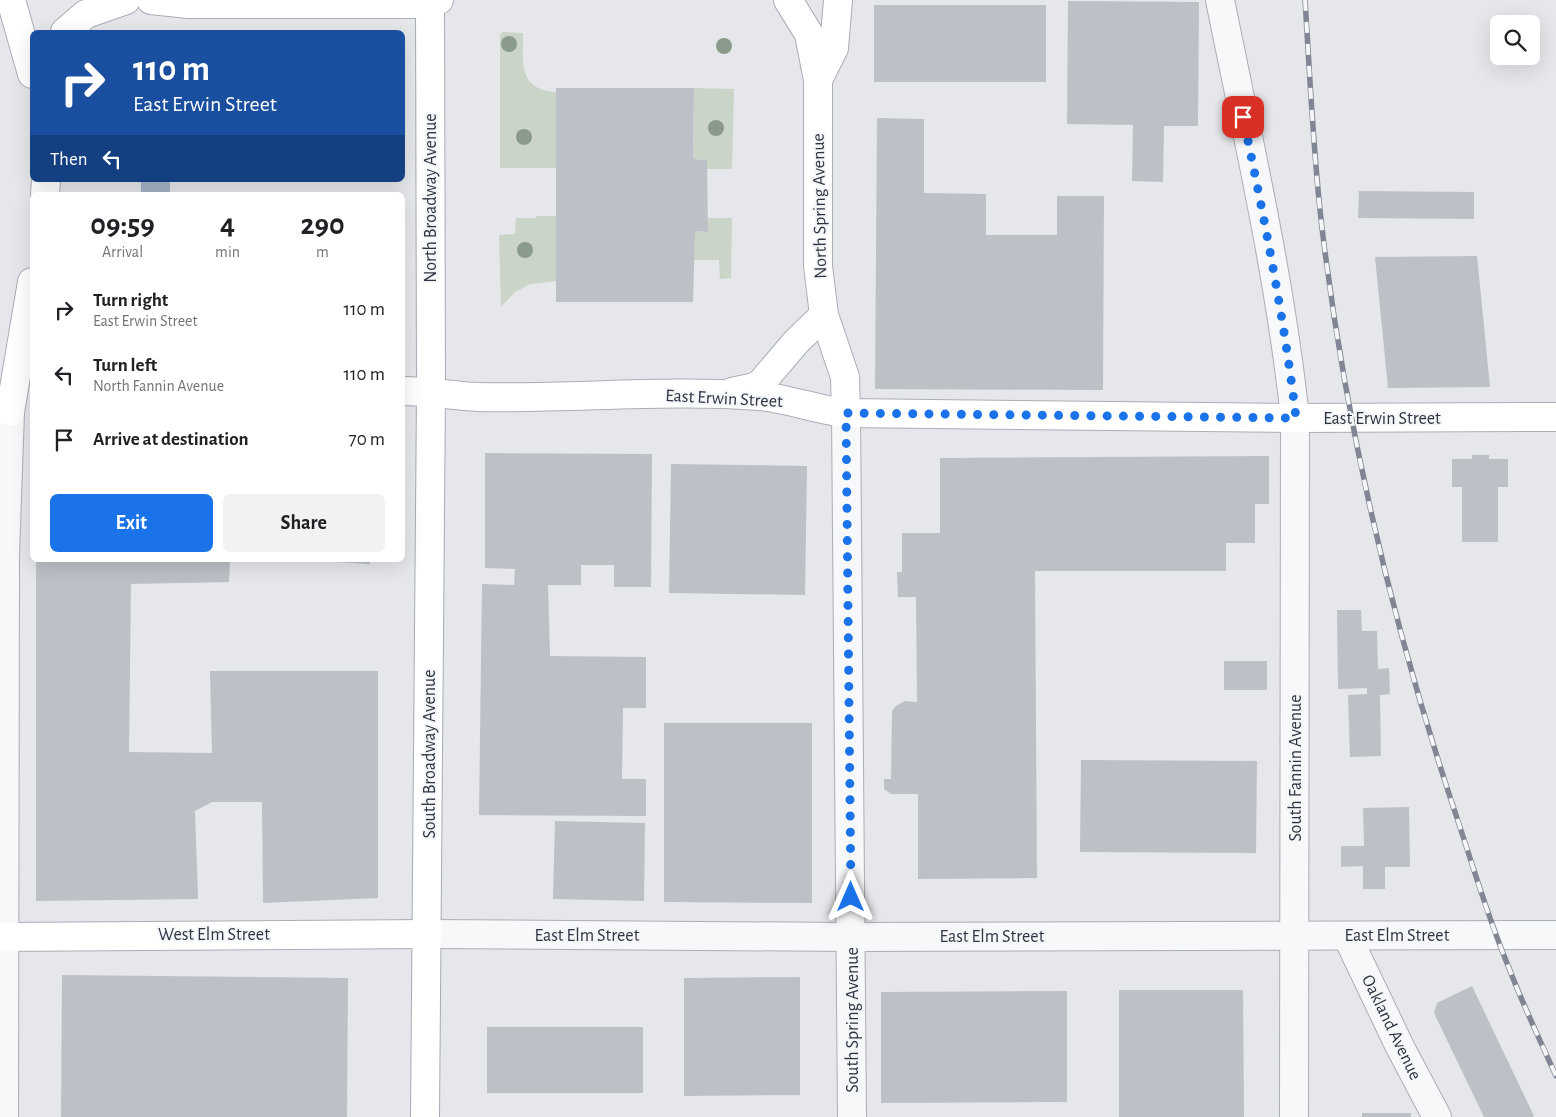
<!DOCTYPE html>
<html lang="en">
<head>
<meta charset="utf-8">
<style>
  :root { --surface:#fff; --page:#f2f2f2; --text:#202124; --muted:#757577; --accent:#1a73e8 }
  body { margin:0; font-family:"Alegreya Sans",sans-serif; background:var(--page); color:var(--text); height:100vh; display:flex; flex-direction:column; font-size:19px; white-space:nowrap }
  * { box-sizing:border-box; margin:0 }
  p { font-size:16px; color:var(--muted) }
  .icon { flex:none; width:28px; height:28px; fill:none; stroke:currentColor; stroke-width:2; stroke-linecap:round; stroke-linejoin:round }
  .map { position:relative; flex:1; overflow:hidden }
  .sheet { position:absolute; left:30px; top:192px; width:375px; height:370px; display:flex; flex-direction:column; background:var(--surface); border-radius:8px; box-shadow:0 5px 20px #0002 }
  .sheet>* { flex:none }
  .banner { position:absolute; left:30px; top:30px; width:375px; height:152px; border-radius:8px; box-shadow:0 5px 20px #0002; background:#1a4fa0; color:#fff; overflow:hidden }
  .tools { position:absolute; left:1490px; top:15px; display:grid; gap:10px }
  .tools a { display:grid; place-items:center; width:50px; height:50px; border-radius:8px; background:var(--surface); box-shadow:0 5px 20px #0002; font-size:25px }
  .pin { position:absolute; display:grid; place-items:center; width:42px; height:42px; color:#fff; margin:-21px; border-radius:10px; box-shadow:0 2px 8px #0006 }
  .me { position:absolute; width:55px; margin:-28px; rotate:0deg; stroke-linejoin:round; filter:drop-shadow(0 0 4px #0008) }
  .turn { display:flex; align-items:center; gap:18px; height:105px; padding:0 20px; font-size:22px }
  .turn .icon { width:65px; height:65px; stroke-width:2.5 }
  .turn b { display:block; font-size:35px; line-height:42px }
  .then { display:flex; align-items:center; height:48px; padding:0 20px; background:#0003; gap:10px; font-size:19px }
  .eta { display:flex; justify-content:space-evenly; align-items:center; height:85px; text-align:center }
  .eta b { font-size:30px; font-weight:700; line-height:35px }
  .action { display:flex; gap:10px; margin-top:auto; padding:10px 20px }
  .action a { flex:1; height:58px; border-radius:8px; background:var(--accent); color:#fff; font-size:20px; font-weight:700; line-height:58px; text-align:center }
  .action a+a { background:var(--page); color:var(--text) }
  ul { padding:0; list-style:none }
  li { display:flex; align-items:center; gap:15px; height:65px; padding:0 20px }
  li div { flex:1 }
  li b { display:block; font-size:19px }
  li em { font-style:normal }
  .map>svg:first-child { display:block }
  .green { fill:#cad4c7 }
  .water { fill:#a4b4c7 }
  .building { fill:#bcc0c7 }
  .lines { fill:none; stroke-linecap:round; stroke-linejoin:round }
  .street-casing { stroke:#aaaeb5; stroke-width:30 }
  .secondary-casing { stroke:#aaaeb5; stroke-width:30 }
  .primary-casing { stroke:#a5abb6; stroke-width:30 }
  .street { stroke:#f7f8fa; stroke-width:28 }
  .secondary { stroke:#fff; stroke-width:28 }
  .primary { stroke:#fff; stroke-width:28 }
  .rail-casing { stroke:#808693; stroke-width:5.5 }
  .rail { stroke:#f4f6f8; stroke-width:4; stroke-dasharray:11; stroke-linecap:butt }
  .tree { fill:#8b9b8b }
  .route { stroke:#1a73e8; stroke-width:9; stroke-dasharray:0 16.2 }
  .labels { text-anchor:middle; stroke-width:4; stroke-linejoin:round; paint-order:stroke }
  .street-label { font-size:18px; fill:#2e3442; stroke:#f4f6f8 }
</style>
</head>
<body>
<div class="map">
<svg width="1556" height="1117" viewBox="0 0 1556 1117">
  <rect width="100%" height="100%" fill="#e5e7eb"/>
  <g class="green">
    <path d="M503,32l20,1c0,29 -5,57 33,59v76h-56v-133z"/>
    <polygon points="694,88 734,89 732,169 707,169 707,160 693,159"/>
    <polygon points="536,216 556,216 556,281 530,284 515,292 501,307 499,235 515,234 516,218 536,218"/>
    <polygon points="708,218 732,218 731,278 720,279 719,260 694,260 695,231 708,232"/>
  </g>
  <rect class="water" x="141" y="180" width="29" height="15"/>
  <g class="building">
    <polygon points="1068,1 1199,2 1198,126 1164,126 1163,182 1132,181 1133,125 1067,124"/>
    <rect x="874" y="5" width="172" height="77"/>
    <polygon points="556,88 694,88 693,159 707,160 708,232 695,231 693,302 556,302"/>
    <polygon points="877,118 924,119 924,193 986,194 986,235 1057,235 1057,196 1104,196 1103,390 875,389"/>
    <polygon points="1359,191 1474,192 1474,219 1358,218"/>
    <polygon points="1477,256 1490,387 1388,388 1375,257"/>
    <polygon points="485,453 652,454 651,587 614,587 614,565 581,565 581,585 548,585 550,656 646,657 646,708 623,708 622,779 646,779 646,816 479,815 482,584 514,585 515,569 485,568"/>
    <polygon points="1472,455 1489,455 1489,459 1508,459 1508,487 1498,487 1498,542 1462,542 1462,487 1452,487 1452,459 1472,459"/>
    <polygon points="1269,456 1269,504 1255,504 1255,543 1226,543 1226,571 1035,571 1037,878 918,879 918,794 891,794 884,789 884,779 891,779 892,711 896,706 905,701 917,702 916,597 898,597 897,572 902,572 902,533 940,533 940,458"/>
    <polygon points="671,464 807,466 805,595 669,593"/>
    <polygon points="36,560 252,560 230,562 229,582 131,584 129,752 212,753 210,671 378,671 378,898 263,903 262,802 212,802 195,811 198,899 36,901"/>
    <polygon points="301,560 370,560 370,564"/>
    <polygon points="1337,610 1361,610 1362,631 1377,631 1378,669 1389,668 1390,694 1380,695 1381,756 1350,757 1348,695 1367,694 1367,688 1338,689"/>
    <rect x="1224" y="661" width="43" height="29"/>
    <polygon points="664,723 812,723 812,903 664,902"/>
    <polygon points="1081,760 1257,761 1256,853 1080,852"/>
    <polygon points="1409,807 1410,867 1385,867 1385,889 1363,889 1363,866 1341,867 1341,846 1364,846 1363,808"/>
    <polygon points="555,821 645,823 644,901 553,899"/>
    <polygon points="62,975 348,978 347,1117 61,1117"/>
    <polygon points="800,977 800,1095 684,1096 684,978"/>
    <polygon points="1472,986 1534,1116 1532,1117 1484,1117 1434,1013 1437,1003"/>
    <polygon points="1119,990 1243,990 1244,1117 1119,1117"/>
    <polygon points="1067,991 1067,1102 881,1103 881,992"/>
    <rect x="487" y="1027" width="156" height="66"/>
    <rect x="1362" y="1113" width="49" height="4"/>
  </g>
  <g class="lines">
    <g class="street-casing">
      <g id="street">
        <path d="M1220,0c28,139 60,277 75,418l-1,699"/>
        <polyline points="846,413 852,1117"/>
        <polyline points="428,934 852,937 1556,935"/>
        <polyline points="1347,936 1399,1045 1437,1117"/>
        <polyline points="4,1117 5,557 10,412"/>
      </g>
    </g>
    <g class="secondary-casing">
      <g id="secondary">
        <polyline points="11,0 32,74"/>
        <polyline points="151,0 189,4 428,4 439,0"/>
        <polyline points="788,0 809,34 818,80"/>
        <polyline points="838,0 834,48 818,80 818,266 824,315 845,377 846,413"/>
        <polyline points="65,32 86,14 126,0"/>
        <polyline points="45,195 46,180"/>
        <path d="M402,391c26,0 51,5 76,6 94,2 189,-8 282,-1 30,3 57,14 86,17l449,5 261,-1"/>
        <polyline points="732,392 755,387 762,382 796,342 824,315"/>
        <polyline points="10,412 32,282"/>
        <polyline points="0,937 428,934"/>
      </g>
    </g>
    <g class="primary-casing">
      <polyline id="primary" points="425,1117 431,391 430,0"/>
    </g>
    <use href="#street" class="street"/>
    <use href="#secondary" class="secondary"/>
    <use href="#primary" class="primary"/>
    <g class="rail-casing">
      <path id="rail" d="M1305,0c5,76 8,152 17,228 24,200 70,396 134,587 17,51 32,103 53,153 14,37 31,72 47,108"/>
    </g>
    <use href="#rail" class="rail"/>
  </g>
  <g class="tree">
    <circle cx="509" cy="44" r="8"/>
    <circle cx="724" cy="46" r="8"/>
    <circle cx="716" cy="128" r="8"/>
    <circle cx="524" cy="137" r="8"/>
    <circle cx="525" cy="250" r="8"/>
  </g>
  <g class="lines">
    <path class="route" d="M851,897l-5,-484 450,5c-12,-101 -32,-201 -53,-301"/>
  </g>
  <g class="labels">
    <g class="street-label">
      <text transform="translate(430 198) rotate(-90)" y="6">North Broadway Avenue</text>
      <text transform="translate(819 206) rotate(-91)" y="6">North Spring Avenue</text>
      <text transform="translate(724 398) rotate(3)" y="6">East Erwin Street</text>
      <text x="1382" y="424">East Erwin Street</text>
      <text transform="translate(429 754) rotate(-90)" y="6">South Broadway Avenue</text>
      <text transform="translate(1295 768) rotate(-90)" y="6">South Fannin Avenue</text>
      <text x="214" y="940">West Elm Street</text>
      <text x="587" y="941">East Elm Street</text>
      <text x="1397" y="941">East Elm Street</text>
      <text x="992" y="942">East Elm Street</text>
      <text transform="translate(852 1020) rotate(-90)" y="6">South Spring Avenue</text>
      <text transform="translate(1392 1027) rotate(64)" y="6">Oakland Avenue</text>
    </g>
  </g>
</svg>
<div class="tools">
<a><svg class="icon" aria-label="search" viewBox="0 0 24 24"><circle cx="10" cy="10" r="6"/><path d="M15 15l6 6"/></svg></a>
</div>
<div class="pin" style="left:1243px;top:117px;background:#d93025"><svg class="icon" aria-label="arrive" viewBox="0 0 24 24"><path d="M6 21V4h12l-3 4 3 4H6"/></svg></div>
<svg class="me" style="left:851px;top:897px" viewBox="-20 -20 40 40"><path d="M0-17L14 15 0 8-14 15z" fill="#1a73e8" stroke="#fff" stroke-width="4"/></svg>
<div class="banner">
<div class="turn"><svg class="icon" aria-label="right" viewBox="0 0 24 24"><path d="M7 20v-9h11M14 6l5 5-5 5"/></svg><div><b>110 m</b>East Erwin Street</div></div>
<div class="then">Then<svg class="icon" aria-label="left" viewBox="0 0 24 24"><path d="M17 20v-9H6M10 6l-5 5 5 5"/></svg></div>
</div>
<section class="sheet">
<div class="eta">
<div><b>09:59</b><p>Arrival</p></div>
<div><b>4</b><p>min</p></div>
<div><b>290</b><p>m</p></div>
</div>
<ul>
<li><svg class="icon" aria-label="right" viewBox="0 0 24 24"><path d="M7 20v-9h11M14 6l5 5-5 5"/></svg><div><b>Turn right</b><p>East Erwin Street</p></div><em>110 m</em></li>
<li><svg class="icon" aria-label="left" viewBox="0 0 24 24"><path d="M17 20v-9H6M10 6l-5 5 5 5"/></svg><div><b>Turn left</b><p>North Fannin Avenue</p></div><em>110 m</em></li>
<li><svg class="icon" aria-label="arrive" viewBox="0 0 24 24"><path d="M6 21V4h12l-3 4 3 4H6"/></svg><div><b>Arrive at destination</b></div><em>70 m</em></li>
</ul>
<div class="action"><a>Exit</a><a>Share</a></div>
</section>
</div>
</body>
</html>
